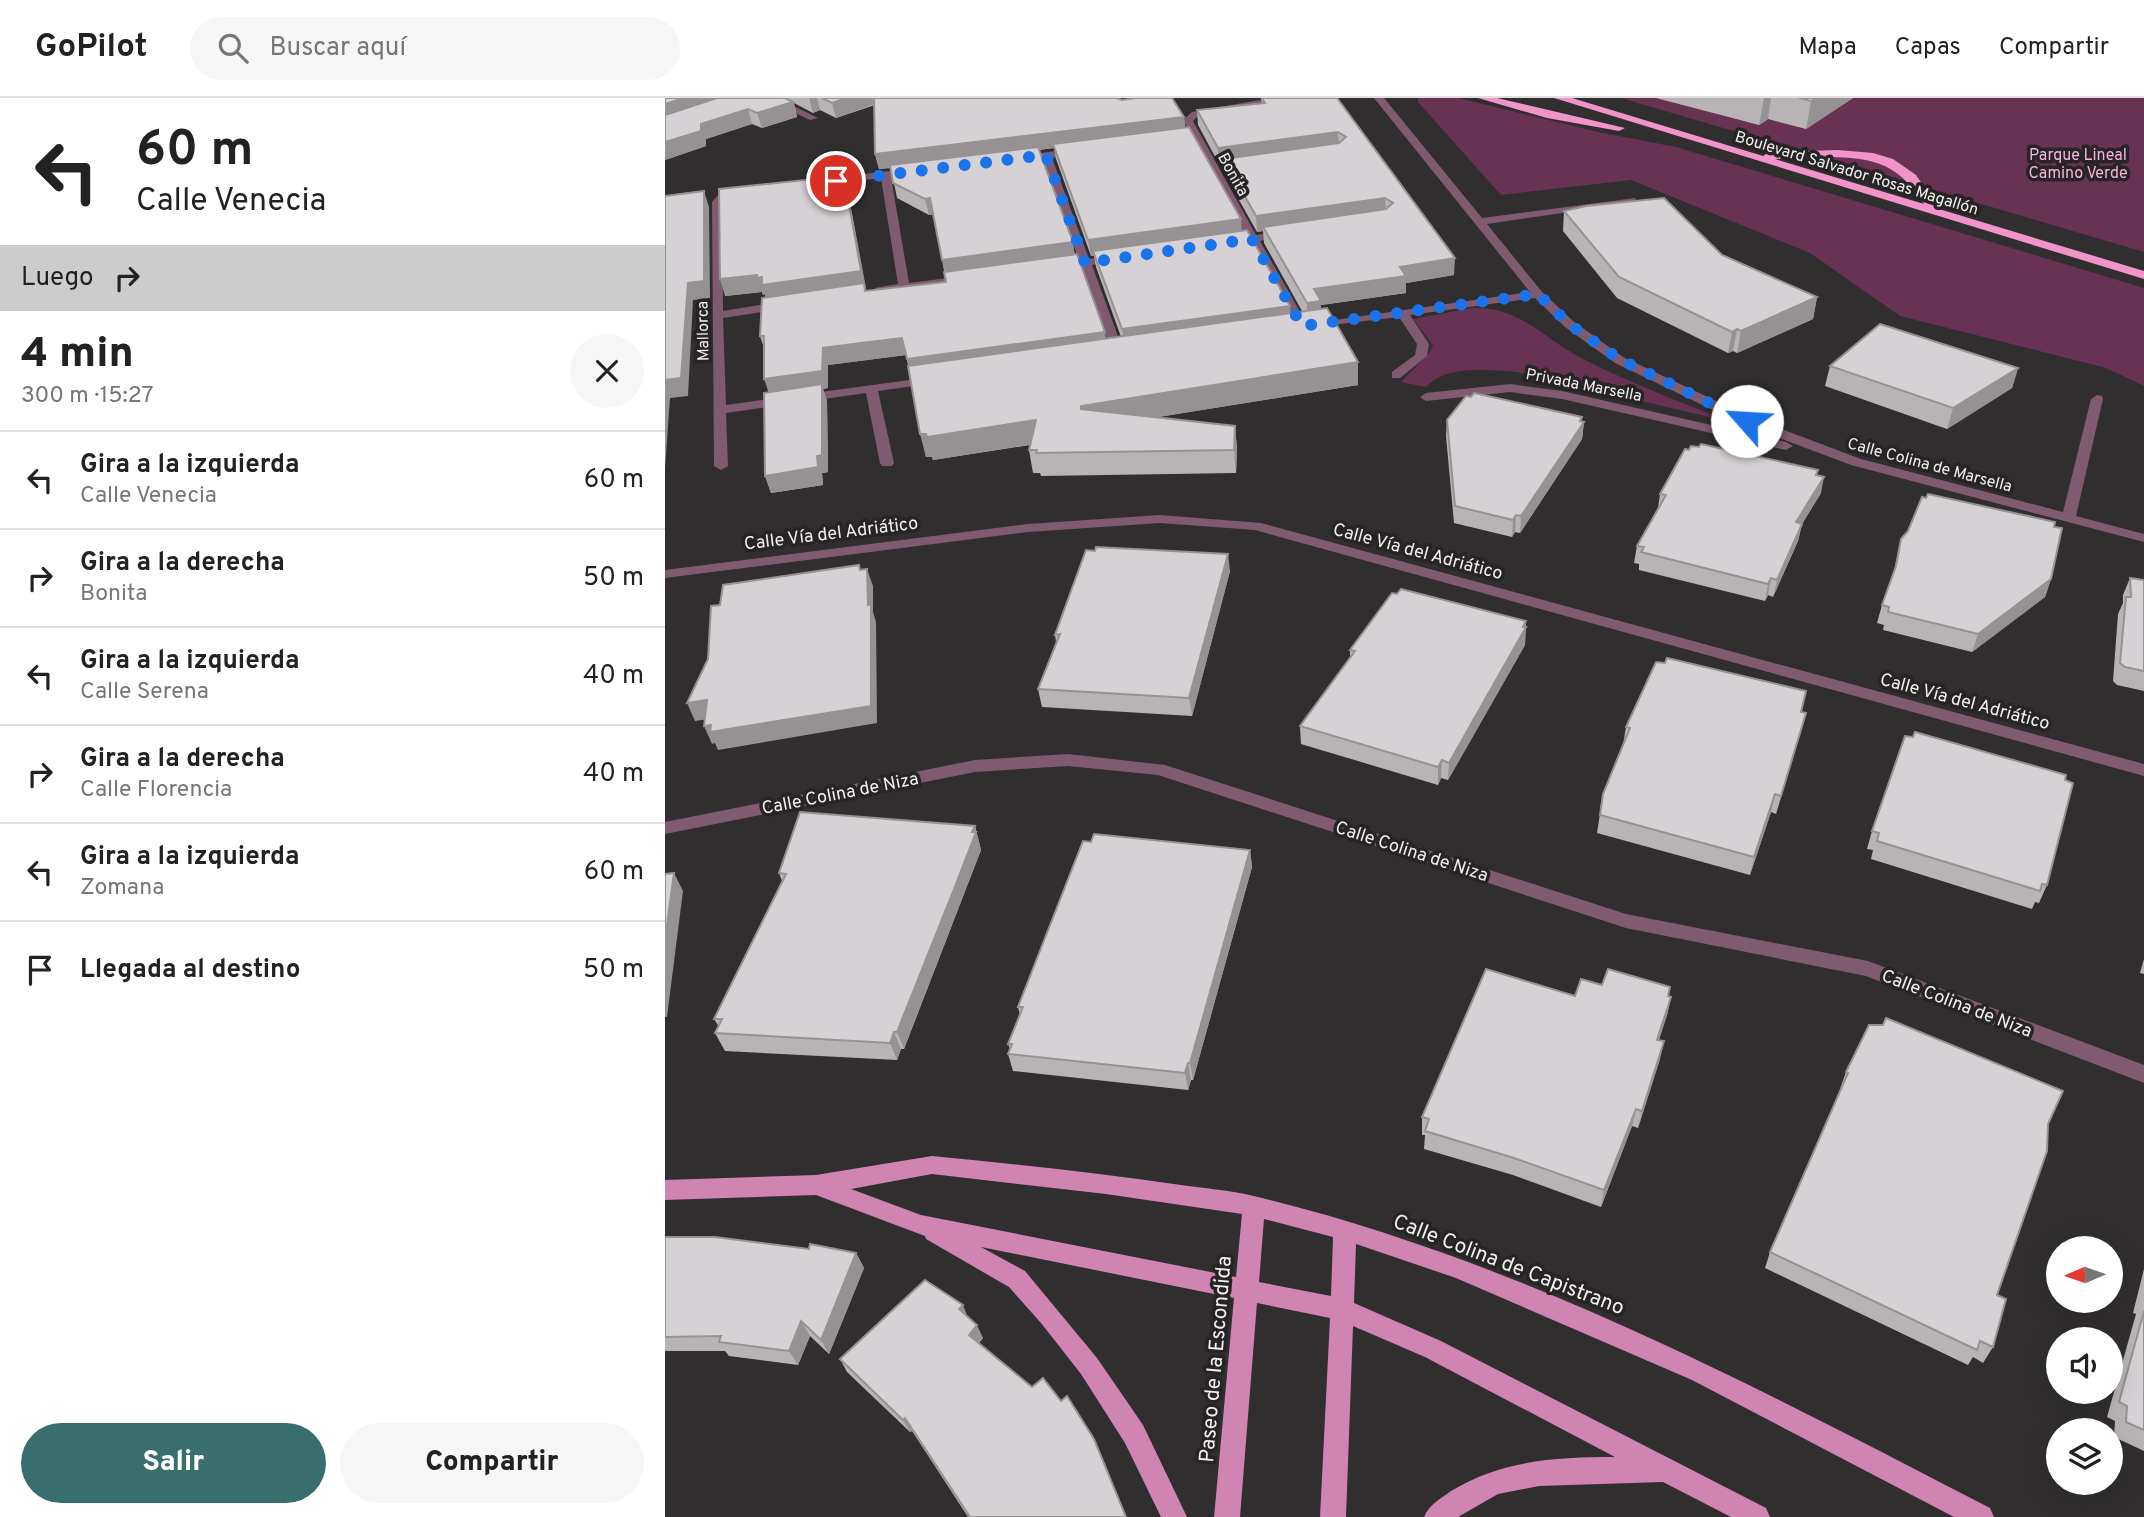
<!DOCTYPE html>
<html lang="es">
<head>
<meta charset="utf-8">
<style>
  :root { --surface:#fff; --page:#f6f6f6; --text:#222; --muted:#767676; --line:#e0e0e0; --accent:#386f6e }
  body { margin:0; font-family:Overpass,sans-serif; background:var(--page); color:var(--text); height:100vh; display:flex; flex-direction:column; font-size:26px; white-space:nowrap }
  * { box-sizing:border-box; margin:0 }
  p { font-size:23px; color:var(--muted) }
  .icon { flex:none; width:38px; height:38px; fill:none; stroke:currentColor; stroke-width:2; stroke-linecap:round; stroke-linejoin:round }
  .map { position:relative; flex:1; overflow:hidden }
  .sheet { display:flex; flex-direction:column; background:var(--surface); width:665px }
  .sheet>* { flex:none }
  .top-card { background:#fff; color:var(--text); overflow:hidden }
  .needle { width:46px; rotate:268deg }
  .tools { position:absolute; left:1381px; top:1138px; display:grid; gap:14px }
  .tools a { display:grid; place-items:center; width:77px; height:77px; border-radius:50%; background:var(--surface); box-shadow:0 7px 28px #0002; font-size:35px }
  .pin { position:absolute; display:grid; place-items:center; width:60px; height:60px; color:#fff; margin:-30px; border:4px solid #fff; border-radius:50%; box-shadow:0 2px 7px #0007 }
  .me { position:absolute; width:77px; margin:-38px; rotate:296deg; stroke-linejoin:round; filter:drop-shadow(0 0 5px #0008) }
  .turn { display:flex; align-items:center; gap:24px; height:147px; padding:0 21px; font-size:32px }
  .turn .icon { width:91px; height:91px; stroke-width:2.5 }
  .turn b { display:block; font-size:49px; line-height:60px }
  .then { display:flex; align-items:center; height:66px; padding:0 21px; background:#0003; gap:14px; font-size:26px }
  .round { display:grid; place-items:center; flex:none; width:74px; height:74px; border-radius:37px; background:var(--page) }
  .overview { display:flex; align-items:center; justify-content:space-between; height:119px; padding:0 21px }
  h1 { font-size:42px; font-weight:800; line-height:52px }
  .button { display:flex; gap:14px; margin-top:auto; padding:14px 21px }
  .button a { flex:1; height:80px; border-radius:42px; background:var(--accent); color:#fff; font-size:28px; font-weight:800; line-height:80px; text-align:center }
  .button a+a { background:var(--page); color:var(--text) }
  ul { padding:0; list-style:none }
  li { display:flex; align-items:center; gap:21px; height:98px; padding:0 21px; border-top:2px solid var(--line) }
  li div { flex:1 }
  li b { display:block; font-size:26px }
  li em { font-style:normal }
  header { display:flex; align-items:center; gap:42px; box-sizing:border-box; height:98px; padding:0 35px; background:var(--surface); border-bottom:2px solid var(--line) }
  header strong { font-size:33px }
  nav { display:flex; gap:38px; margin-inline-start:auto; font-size:24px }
  .search { width:490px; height:63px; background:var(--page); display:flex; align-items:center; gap:18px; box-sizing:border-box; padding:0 24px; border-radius:38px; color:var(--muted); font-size:26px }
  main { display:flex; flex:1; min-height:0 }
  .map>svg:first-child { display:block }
  .green { fill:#683253 }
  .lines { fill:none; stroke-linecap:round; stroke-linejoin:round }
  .minor { fill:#805b70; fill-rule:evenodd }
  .major { fill:#d084b1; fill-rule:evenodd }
  .highway { fill:#f094ca; fill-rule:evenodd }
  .wall { fill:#b8b4b6; fill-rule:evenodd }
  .shaded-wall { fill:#969294 }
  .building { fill:#d6d1d4; stroke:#969294; stroke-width:2 }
  .route { stroke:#1a73e8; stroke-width:12; stroke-dasharray:0 21.6 }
  .labels { text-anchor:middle; stroke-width:7; stroke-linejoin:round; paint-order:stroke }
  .far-park-label { font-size:16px; fill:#f9b3db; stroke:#272426 }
  .far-street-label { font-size:16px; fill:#f1eff0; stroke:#272426 }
  .street-label { font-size:18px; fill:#f1eff0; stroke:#272426 }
  .near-street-label { font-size:21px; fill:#f1eff0; stroke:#272426 }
</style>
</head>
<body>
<header>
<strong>GoPilot</strong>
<div class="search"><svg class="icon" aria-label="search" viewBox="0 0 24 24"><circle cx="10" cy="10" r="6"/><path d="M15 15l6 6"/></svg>Buscar aquí</div>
<nav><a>Mapa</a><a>Capas</a><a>Compartir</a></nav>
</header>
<main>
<section class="sheet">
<div class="top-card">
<div class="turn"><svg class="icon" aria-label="left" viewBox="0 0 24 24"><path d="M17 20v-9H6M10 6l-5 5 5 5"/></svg><div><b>60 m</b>Calle Venecia</div></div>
<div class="then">Luego<svg class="icon" aria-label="right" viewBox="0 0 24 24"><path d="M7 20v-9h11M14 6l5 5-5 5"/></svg></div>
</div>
<div class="overview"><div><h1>4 min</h1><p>300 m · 15:27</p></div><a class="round"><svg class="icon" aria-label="close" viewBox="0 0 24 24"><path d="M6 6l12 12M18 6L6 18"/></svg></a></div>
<ul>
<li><svg class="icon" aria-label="left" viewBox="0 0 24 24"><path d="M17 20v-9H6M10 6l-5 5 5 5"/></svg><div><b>Gira a la izquierda</b><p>Calle Venecia</p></div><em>60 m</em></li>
<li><svg class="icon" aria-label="right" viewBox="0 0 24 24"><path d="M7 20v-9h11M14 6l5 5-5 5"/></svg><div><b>Gira a la derecha</b><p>Bonita</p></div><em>50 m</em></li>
<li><svg class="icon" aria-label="left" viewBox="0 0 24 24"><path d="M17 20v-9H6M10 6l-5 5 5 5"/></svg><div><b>Gira a la izquierda</b><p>Calle Serena</p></div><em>40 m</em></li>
<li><svg class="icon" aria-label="right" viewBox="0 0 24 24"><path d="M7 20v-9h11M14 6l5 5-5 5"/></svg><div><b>Gira a la derecha</b><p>Calle Florencia</p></div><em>40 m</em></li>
<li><svg class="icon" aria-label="left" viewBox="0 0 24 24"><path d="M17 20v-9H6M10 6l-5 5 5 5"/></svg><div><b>Gira a la izquierda</b><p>Zomana</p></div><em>60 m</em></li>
<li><svg class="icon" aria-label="arrive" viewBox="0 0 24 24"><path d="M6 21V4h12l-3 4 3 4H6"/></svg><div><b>Llegada al destino</b></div><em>50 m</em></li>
</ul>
<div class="button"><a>Salir</a><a>Compartir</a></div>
</section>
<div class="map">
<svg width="1479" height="1419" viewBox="0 0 1479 1419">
  <rect width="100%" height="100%" fill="#312e30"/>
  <g class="green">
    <polygon points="753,0 793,0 933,34 1011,49 1479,190 1479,288 1441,270 1235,218 1145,155 966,82 836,97 753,4"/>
    <polygon points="956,0 1479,0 1479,154"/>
    <path d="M808,210c49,-1 69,30 110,51 47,24 96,42 144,62l-210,-49c-28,-2 -70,-8 -91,15l-25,-5 29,-30 3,-7 -20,-26z"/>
  </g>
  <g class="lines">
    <g class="minor">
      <polygon points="99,0 112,0 153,20 145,22"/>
      <polygon points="606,0 621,1 533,18 528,23 591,137 620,133 625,136 595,143 642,226 865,194 709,0 719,0 817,120 970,100 971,102 966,105 822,126 877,194 908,223 958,259 1087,320 1196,361 1398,414 1426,301 1432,297 1437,298 1438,301 1411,418 1479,436 1479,444 1186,367 1077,326 950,265 900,229 870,200 745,217 764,246 762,258 735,280 727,280 727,274 750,257 752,246 734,219 633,231 584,144 565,147 560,144 581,138 518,22 527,14"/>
      <polygon points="413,50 416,51 416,55 387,60 424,161 454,157 460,160 427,167 459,255 453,259 447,255 416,169 391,172 385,169 414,162 377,61 354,64 349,61 354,58"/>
      <polygon points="250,70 255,73 254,75 226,79 244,185 305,177 311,180 305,183 210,194 210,190 233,186 216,80 156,87 151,84 156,81"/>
      <polygon points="76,91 80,92 80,96 57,105 58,213 118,203 124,207 118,211 58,220 61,307 274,278 274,284 270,285 213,293 229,365 227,368 217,368 215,365 201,295 61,315 63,368 56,372 49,368 47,104 53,97"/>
      <polygon points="845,286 897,293 1121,344 1128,348 1121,352 897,301 845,294 761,303 755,299 761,295"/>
      <polygon points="495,417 596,425 1479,666 1479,678 590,432 495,425 363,434 0,480 0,472 363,426"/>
      <polygon points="403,656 500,667 961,816 1203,863 1479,967 1479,985 1201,878 961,830 493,677 403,668 310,674 0,736 0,724 310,662"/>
    </g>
    <path class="major" d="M267,1058c81,8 161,16 242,28 27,4 56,6 84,13 260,63 496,189 732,311l4,9h-40l-262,-137 -236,-102 -100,-34 -2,59 87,38 325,167 4,9h-39l-68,-35 -124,4 -41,8 -40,23h-34c5,-12 16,-18 27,-26 51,-31 106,-34 164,-34l-190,-100 -72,-31 -7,191h-26l10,-199 -73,-15 -17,214h-26l20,-219 -253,-51 44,24 72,87 46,67 44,92h-26l-36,-74 -44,-69 -40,-51 -32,-36 -83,-48 -1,-3 -109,-41 -151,5v-20l151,-5zM267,1076l174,20 136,20 -6,63 -315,-62 -70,-26zM599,1121l69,18 -2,59 -72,-14z"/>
    <g class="highway">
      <polygon points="813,0 832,0 960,30 954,33 882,20"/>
      <path d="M889,0h18l191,58 6,-4 69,-2 35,3 20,6 23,16 23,34 205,62v8zM1154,59c50,0 77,3 105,47l-149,-45z"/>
    </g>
  </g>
  <g class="wall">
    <path d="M0,0h452l67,19 1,10 57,103 48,83 12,-2 -38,-68 -1,-12 -6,1 -32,-57 -1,-12 -5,1 -21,-39 -1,-15 65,-7 -1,-5h76l117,177 -48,8v10l-85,12v4l37,53v23l-201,32 78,9 2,23 -1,24 -195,3 -1,-3h-7l-4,-23 1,-5 -97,15 -1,-3h-6l-20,-102 -78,10v23l-5,1 4,12 1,71 -6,1 1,12 -52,8 -6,-17 3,-84 -4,-44 -4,-12 6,-39 -1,-3 -2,1 -1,-3 -37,4 119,-120 4,16 18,99 80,-9 -12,-68 -5,1 -32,-17 -6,-30 -12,1 -4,-15v-49l-39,13 -16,-8 -7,3 -19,-10 3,14 -35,11 -10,-4 -46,15v7l-41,14zM389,50l2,11 35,97h3l2,11 25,70 -15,2 -31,-85 -36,-104z"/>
    <polygon points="991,0 1188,0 1141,31 1103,21 1094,27"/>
    <polygon points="899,113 1057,157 1152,199 1148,221 1072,255 1068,253 1063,255 952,200 898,133"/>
    <polygon points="1165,268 1353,270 1347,290 1282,331 1160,288"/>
    <polygon points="917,319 916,323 919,324 917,341 855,435 850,434 847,439 789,425 781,338 782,322"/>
    <polygon points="1152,377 1156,395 1137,426 1133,443 1108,499 1103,497 1100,503 974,472 974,466 969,465 972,448 993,410 995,396"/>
    <polygon points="1236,441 1386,481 1380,499 1307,554 1218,532 1219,527 1212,525 1217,507 1228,477"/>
    <polygon points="565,473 527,618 377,609 373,591 391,544 390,537"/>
    <polygon points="1465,480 1479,482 1479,593 1452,587 1448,583 1453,516 1458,505 1458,497"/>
    <polygon points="861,523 860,547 783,682 776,680 773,687 636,646 635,628 685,559 685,552"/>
    <polygon points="1136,614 1141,615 1111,716 1106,714 1085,777 932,735 938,696 958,647 961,629"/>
    <polygon points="310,728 316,752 239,951 236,951 232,962 60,953 50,935 54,929 49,921 117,783 114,775"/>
    <polygon points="1207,733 1382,787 1374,805 1370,804 1367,811 1206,761 1208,752 1202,751"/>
    <polygon points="585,752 587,769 528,982 526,982 523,992 348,973 343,956 345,951 343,946 355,917 353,909"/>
    <polygon points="1479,861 1479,876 1475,875"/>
    <polygon points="910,898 1006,899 1002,917 994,942 995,961 973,1030 967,1028 936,1109 848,1077 759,1051 760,1037 757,1037 757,1019"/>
    <polygon points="1181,974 1383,1026 1332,1197 1328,1249 1318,1265 1308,1259 1303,1267 1100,1170 1105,1154 1176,992 1175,991"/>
    <polygon points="0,1139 191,1155 199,1170 164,1256 145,1238 133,1267 64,1258 60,1253 0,1253"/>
    <polygon points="1479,1171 1479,1353 1449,1339 1450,1323 1442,1319 1471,1216 1468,1215"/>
    <polygon points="302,1219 318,1240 314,1245 461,1419 303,1419 247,1333 245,1334 182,1274 175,1261"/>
  </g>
  <g class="shaded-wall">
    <polygon points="19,0 72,0 0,22 0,6"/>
    <polygon points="144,0 152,0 155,12 148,15"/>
    <polygon points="181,0 212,0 213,5 171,20 167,5"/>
    <polygon points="1099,0 1106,0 1103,21 1094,27"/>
    <polygon points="1151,0 1188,0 1141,31 1146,3"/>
    <polygon points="128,4 132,19 97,30 92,15"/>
    <polygon points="83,11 87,26 41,41 41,48 0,62 0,44 36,26"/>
    <polygon points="519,19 520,34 388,46 389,50 214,71 210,56"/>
    <polygon points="673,34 674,49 559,61 559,65 554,66 553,50"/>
    <polygon points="179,78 183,94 201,190 200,190 203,202 102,204 100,196 98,197 97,194 60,198 55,181 92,177"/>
    <polygon points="39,93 44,109 45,200 28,202 23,298 5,300 0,370 0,282 23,185"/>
    <polygon points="265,100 269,116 264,117 260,101"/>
    <polygon points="720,100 721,116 598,129 598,133 592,134 591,118"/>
    <polygon points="576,121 577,137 428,153 429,158 426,158 423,142"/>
    <polygon points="408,144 410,160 281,178 277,162"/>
    <polygon points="790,160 789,177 741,185 741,195 656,207 656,220 642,222 642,205 649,191 735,169"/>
    <polygon points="1152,199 1148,221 1072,255 1076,233"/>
    <polygon points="625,208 626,225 460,248 457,231"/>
    <polygon points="1072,231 1068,253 1063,255 1067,234"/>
    <polygon points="440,234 442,251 246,278 242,261"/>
    <polygon points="237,240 241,257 163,267 163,290 158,291 162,303 163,374 157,375 158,387 106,395 100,378 105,298 99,281 158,250"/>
    <polygon points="693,264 693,287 420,331 416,308"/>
    <polygon points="1353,270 1347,290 1282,331 1288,310"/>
    <polygon points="917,319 916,329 919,324 917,341 855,435 856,418"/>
    <polygon points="371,322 376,345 268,362 267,359 261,359 255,336"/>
    <polygon points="570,328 572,351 571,375 569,352"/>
    <polygon points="1159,379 1156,395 1137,426 1133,443 1108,499 1112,482 1131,424"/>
    <polygon points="851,417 850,434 847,439 848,422"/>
    <polygon points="563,456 565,473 527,618 524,600"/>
    <polygon points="202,471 208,488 208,514 211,524 212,625 53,652 50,645 47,646 39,628 203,507"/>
    <polygon points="1106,480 1103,497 1100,503 1103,486"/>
    <polygon points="1386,481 1380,499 1307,554 1313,536"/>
    <polygon points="861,523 860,547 783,682 784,665"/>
    <polygon points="42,602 50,620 30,623 22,605"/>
    <polygon points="1141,615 1136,633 1111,716 1116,698"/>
    <polygon points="777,662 776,680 773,687 773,669"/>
    <polygon points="1110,696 1106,714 1085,777 1089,759"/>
    <polygon points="310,728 316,752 239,951 232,934"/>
    <polygon points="585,752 587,769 528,982 525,965"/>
    <polygon points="9,775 18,793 2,919 0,919 0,842"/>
    <polygon points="1006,899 1002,917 988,959 992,942"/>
    <polygon points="229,934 236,951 232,962 225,945"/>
    <polygon points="999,943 995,961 973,1030 977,1013"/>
    <polygon points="523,965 526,982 523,992 520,975"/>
    <polygon points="971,1011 967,1028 936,1109 939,1092"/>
    <polygon points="191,1155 199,1170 164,1256 156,1242"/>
    <polygon points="298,1207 303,1220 294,1211"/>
    <polygon points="136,1223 145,1238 133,1267 124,1253"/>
    <polygon points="312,1227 318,1240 309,1249 304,1237"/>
    <polygon points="240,1320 247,1333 245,1334 238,1322"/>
  </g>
  <g class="building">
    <polygon points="0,0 19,0 0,6"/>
    <polygon points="52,0 120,0 128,4 92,15 83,11 36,26 36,33 0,44 0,17"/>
    <polygon points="157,0 181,0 167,5"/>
    <polygon points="209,0 452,0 457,2 471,0 507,0 519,19 210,56"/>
    <polygon points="597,0 672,0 790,160 735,169 741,178 649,191 656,203 642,205 598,129 721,111 728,105 720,100 591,118 559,61 674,45 681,39 673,34 553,50 532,12 600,5"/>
    <polygon points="1134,0 1151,0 1146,3"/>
    <polygon points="524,29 576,121 423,142 388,46"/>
    <polygon points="373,49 408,144 277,162 265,100 260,101 228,85 225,67"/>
    <polygon points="179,78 196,173 97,187 97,179 92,180 92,177 55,181 54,91"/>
    <polygon points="39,93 39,183 23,185 16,280 0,282 0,98"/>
    <polygon points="999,100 1057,157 1152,199 1076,233 1072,231 1067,234 954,179 899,113 921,108"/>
    <polygon points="582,132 625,208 457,231 428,153"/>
    <polygon points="412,156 440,234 242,261 237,240 196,245 158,250 157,273 99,281 99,238 95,238 97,200 199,185 200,193 281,184 279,174"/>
    <polygon points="662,210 693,264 416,308 416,311 570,328 569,352 371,355 372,352 364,352 371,322 262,339 261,336 255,336 243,268"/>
    <polygon points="1215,226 1353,270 1288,310 1165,268"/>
    <polygon points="157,286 157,357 152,358 153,369 100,378 99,295"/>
    <polygon points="809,295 917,319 915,323 919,324 856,418 851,417 848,422 790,408 782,322 801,298 806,299"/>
    <polygon points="1036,346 1153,372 1151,377 1159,379 1131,424 1137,426 1112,482 1106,480 1103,486 976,454 979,449 972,448 1001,397 995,396 1020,351 1024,352 1026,348 1034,349"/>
    <polygon points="1263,396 1390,424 1389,429 1397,430 1386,481 1313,536 1223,514 1224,509 1217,507 1231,468 1236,441 1243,433 1257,399 1261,400"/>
    <polygon points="431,449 563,456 524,600 373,591 395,536 390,537 421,452 430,453"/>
    <polygon points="194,467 195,472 202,471 203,507 206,506 206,608 45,634 46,627 39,628 42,602 22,605 43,561 46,508 55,507 58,487"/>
    <polygon points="1465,480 1479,482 1479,573 1460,569 1455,565 1461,499 1466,499"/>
    <polygon points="736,491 861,523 858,529 861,529 784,665 777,662 773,669 635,628 690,553 685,552 727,495 732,496"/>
    <polygon points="1002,560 1141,593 1136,614 1141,615 1116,698 1110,696 1089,759 935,717 938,696 965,630 961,629 991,564 1000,565"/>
    <polygon points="1250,634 1401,677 1400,682 1408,685 1382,787 1377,786 1375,793 1212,743 1214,735 1207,733 1240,638 1248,639"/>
    <polygon points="135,714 310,728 307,734 311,734 289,791 232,934 229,934 225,945 50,935 57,921 49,921 121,776 114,775"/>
    <polygon points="429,736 585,752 525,965 523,965 520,975 343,956 347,946 343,946 358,909 353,909 418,743 426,744"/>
    <polygon points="9,775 0,842 0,776"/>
    <polygon points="821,871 910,898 916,881 937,887 943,871 1005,889 1003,898 1006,899 992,942 999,943 977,1013 971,1011 939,1092 849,1060 760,1033 764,1021 757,1019"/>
    <polygon points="1221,920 1398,993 1383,1026 1382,1053 1332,1197 1341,1201 1328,1249 1315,1243 1312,1252 1105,1154 1183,975 1181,974 1204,927 1218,927"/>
    <polygon points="0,1139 50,1139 144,1151 145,1146 191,1155 156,1242 136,1223 124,1253 54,1244 56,1238 0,1239"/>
    <polygon points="260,1182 298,1207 294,1211 312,1227 304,1237 367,1289 378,1280 396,1303 402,1298 429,1341 461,1419 305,1419 240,1320 238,1322 175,1261"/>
    <polygon points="1479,1213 1479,1332 1461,1324 1462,1308 1454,1304"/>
  </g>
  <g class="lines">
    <polyline class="route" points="171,83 381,57 420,165 587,141 637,228 873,196 904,226 954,261 1082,323"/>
  </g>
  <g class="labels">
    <g class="far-park-label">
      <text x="1413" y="62">Parque Lineal<tspan x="1413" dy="18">Camino Verde</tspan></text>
    </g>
    <g class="far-street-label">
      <text transform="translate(1192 74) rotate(17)" y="6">Boulevard Salvador Rosas Magallón</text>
      <text transform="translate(569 76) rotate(61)" y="6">Bonita</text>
      <text transform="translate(37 233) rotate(-91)" y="6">Mallorca</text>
      <text transform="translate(919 286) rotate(11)" y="6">Privada Marsella</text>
      <text transform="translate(1265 366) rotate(15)" y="6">Calle Colina de Marsella</text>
    </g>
    <g class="street-label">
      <text transform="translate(166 435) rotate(-7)" y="6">Calle Vía del Adriático</text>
      <text transform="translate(753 453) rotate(15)" y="6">Calle Vía del Adriático</text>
      <text transform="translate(1300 603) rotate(15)" y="6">Calle Vía del Adriático</text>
      <text transform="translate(175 695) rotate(-11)" y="6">Calle Colina de Niza</text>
      <text transform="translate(747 753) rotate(18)" y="6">Calle Colina de Niza</text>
      <text transform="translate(1292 905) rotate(21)" y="6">Calle Colina de Niza</text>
    </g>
    <g class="near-street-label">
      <text transform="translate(844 1166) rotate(21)" y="7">Calle Colina de Capistrano</text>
      <text transform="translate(550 1261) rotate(-85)" y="7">Paseo de la Escondida</text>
    </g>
  </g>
</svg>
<div class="tools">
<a><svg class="needle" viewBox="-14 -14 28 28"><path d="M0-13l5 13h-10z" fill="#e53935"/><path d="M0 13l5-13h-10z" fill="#767676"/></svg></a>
<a><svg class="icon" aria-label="sound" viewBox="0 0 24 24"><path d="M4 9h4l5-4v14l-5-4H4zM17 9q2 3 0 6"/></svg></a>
<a><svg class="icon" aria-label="layers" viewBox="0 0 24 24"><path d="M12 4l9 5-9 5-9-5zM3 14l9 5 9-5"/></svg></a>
</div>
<div class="pin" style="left:171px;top:83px;background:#d93025"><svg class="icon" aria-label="arrive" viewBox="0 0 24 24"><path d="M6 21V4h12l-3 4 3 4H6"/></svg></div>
<svg class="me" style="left:1082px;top:323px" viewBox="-20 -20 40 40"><circle r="19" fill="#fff"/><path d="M0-13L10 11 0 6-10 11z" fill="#1a73e8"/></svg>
</div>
</main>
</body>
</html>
